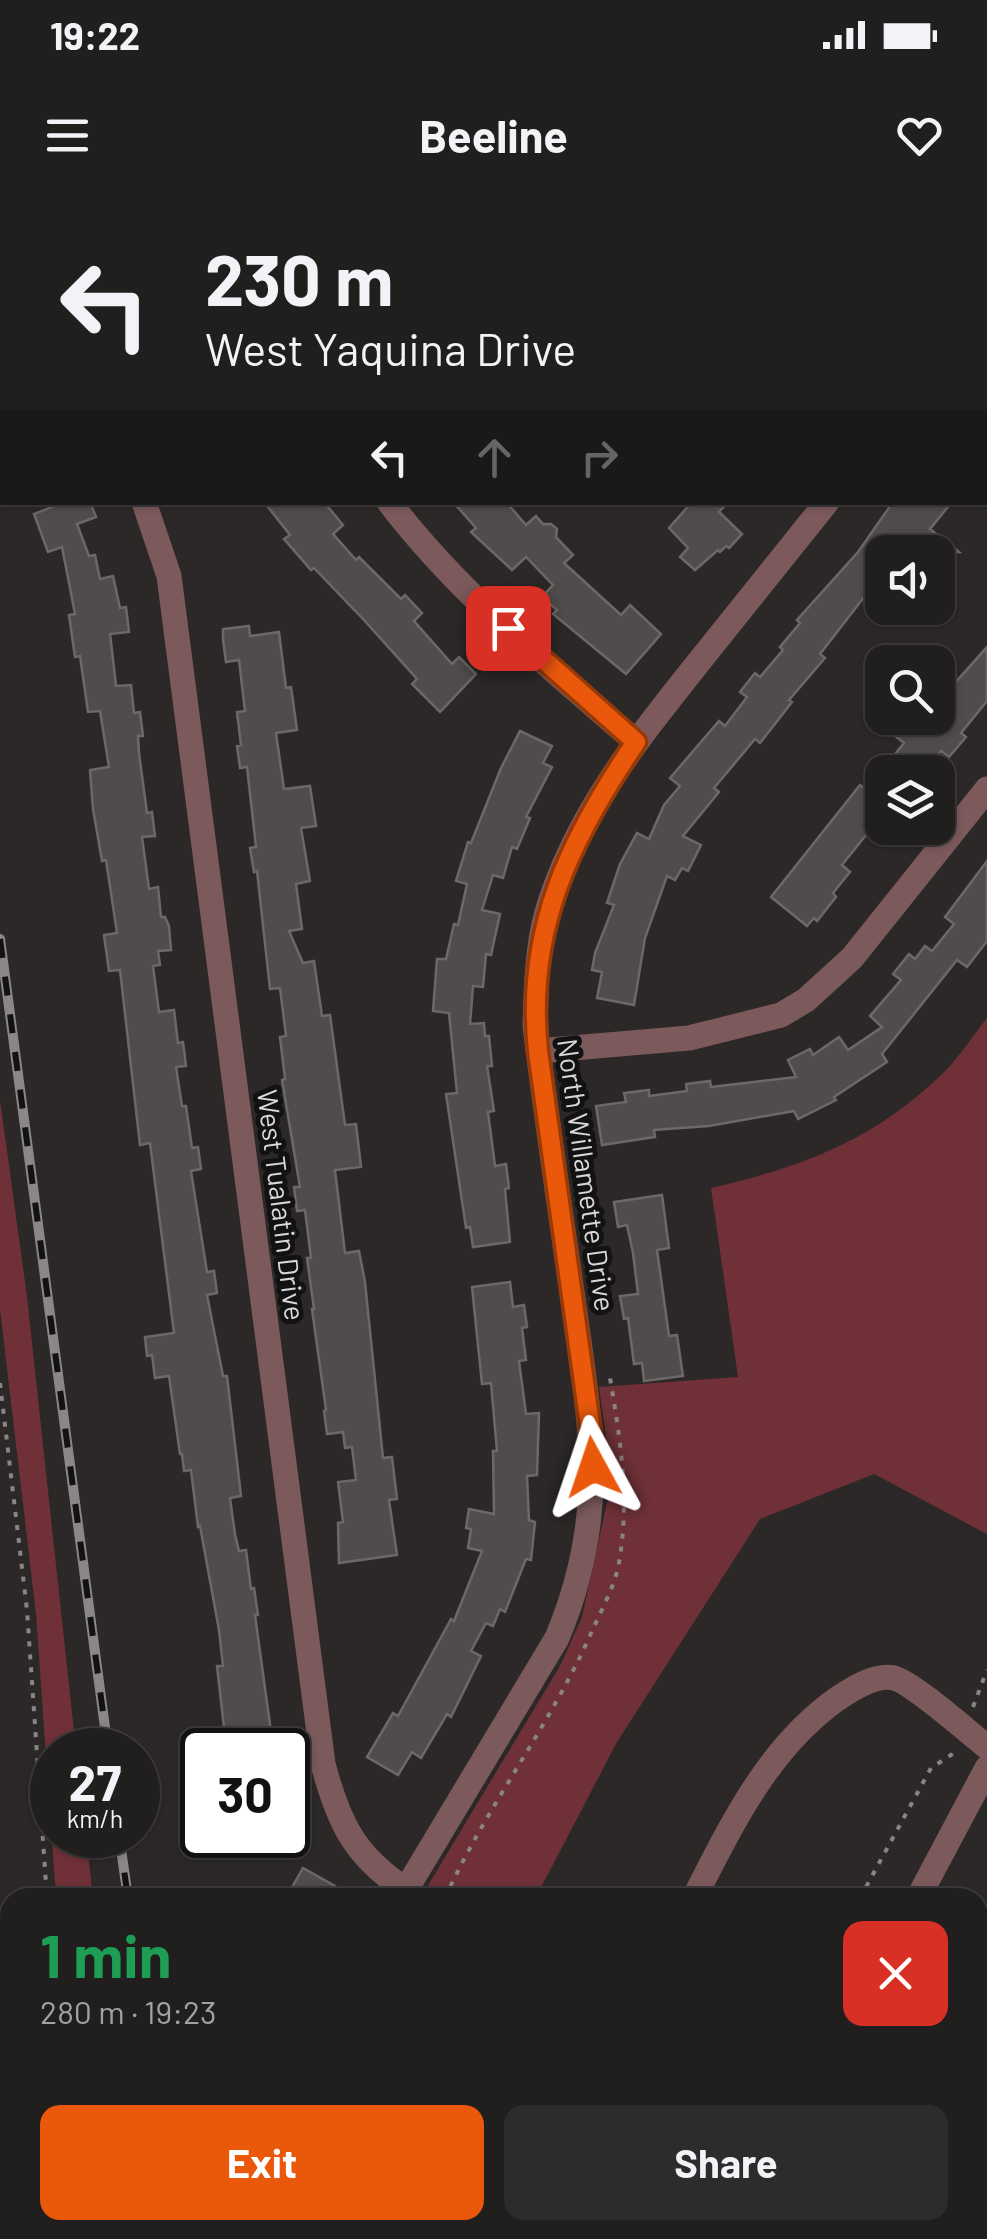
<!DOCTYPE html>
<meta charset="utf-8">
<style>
body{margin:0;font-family:Barlow,sans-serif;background:#2d2b2b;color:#f1f3f6;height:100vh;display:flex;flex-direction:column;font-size:38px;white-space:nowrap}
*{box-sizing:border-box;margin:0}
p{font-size:32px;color:#a2a2a4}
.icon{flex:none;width:55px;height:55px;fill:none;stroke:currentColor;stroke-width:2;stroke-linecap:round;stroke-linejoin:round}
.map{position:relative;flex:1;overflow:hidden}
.sheet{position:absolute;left:0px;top:1688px;width:988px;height:352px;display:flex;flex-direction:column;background:#211e1e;border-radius:30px 30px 0 0;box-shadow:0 2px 8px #0004,0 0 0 2px #3e3c3c}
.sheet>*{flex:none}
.banner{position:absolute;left:0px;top:0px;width:988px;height:305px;box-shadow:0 2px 8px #0004,0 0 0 2px #3e3c3c;background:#211e1e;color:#f1f3f6;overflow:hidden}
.controls{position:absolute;left:865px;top:335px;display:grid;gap:20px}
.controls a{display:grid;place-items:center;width:90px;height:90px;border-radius:20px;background:#211e1e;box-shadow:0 2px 8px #0004,0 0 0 2px #3e3c3c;font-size:50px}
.speed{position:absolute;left:30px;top:1528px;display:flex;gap:20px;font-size:50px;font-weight:700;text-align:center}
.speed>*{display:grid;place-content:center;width:130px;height:130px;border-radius:50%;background:#211e1e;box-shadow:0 2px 8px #0004,0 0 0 2px #3e3c3c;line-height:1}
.speed small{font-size:25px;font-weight:400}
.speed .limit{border:5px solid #111;border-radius:15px;background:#fff;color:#111}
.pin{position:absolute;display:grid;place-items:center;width:85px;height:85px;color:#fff;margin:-42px;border-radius:20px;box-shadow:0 5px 15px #0006}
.me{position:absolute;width:110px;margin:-55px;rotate:355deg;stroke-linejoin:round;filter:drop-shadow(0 0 8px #0008)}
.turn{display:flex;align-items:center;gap:35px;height:210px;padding:0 40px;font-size:45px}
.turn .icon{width:130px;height:130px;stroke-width:2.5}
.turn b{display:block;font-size:70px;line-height:85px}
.lanes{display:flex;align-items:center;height:95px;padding:0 40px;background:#0003;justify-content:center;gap:50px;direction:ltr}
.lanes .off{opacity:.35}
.round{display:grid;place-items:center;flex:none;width:105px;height:105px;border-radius:20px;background:#2d2b2b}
.overview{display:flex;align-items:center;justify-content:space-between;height:170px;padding:0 40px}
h1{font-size:60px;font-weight:700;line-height:75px;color:#1e9e55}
.action{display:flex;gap:20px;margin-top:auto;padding:20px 40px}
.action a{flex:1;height:115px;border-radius:20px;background:#ea580c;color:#fff;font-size:40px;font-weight:700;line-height:115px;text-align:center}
.action a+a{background:#2d2b2b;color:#f1f3f6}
.status{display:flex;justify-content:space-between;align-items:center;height:70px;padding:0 50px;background:#211e1e;direction:ltr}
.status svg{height:28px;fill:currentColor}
header{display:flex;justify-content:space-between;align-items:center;height:130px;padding:0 40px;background:#211e1e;font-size:45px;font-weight:700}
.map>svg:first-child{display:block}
</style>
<div class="status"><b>19:22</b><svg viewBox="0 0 49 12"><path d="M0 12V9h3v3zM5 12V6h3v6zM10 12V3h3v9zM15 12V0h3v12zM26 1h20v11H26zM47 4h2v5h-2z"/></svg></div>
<header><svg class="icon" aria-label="menu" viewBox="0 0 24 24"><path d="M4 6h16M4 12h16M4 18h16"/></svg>Beeline<svg class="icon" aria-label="heart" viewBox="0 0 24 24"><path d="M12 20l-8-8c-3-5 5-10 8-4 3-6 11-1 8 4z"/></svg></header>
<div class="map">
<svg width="987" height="2039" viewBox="0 0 987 2039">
<rect width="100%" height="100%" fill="#2c2828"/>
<g fill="#6f3137">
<path d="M 987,818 L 987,1334 L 874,1274 L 760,1319 L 617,1542 L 536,1697 L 421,1697 L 560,1466 L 582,1417 L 612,1280 L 599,1187 L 738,1177 L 711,988 C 801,967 870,942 938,878 C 957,861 971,838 987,818 Z"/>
<path d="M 0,900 L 27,1097 L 76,1550 L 52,1550 L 52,1635 L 86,1635 L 93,1697 L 56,1697 L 36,1414 L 0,1109 Z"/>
</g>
<g fill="#504c4c" stroke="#6d6868" stroke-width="2.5">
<path d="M 65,302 L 90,302 L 96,317 L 77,324 L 89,356 L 95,355 L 100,379 L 113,376 L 120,408 L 126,407 L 129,432 L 110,434 L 114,468 L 116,486 L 131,485 L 134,513 L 140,512 L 143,536 L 138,536 L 139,553 L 147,613 L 152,612 L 155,636 L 142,637 L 149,689 L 158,687 L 161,717 L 165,717 L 169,726 L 171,750 L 158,751 L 160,765 L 153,766 L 159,812 L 174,810 L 178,843 L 183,842 L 186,866 L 176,867 L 182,906 L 186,906 L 192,948 L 198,947 L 201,969 L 191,971 L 207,1072 L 214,1071 L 217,1093 L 207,1095 L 223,1176 L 227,1176 L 241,1296 L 230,1298 L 235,1334 L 239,1351 L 246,1350 L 251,1389 L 254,1388 L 258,1415 L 255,1415 L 272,1539 L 226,1545 L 217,1466 L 223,1466 L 219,1430 L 200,1326 L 198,1327 L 191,1270 L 184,1271 L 182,1254 L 180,1254 L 169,1176 L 155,1178 L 152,1155 L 147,1156 L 145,1137 L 174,1133 L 150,943 L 140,945 L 120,770 L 109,771 L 104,735 L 117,733 L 106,660 L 102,661 L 93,609 L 90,570 L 109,567 L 100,511 L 88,512 L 80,456 L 75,457 L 69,415 L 75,414 L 62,347 L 48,352 L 34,314 Z"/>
<path d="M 264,302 L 324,302 L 343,325 L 333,334 L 356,360 L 359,357 L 401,399 L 405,395 L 422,413 L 414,421 L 452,464 L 459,457 L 476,474 L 440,512 L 412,484 L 417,479 L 363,419 L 314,368 L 311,370 L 284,339 L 290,335 Z"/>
<path d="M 453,302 L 506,302 L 526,325 L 536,316 L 543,324 L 551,324 L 557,329 L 556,337 L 573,355 L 564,363 L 621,415 L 630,405 L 661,434 L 626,474 L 553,414 L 557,410 L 542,397 L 553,385 L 526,357 L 512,370 L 471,332 L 476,328 Z"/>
<path d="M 692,302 L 728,302 L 719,312 L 742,334 L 729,348 L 726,346 L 720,352 L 718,350 L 695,370 L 680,357 L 688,348 L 669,328 Z"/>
<path d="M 893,302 L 952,302 L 930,329 L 959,352 L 882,352 L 882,404 L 868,392 L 820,454 L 825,458 L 789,500 L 792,502 L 760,543 L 755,539 L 714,588 L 719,592 L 683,636 L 701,645 L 688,671 L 682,668 L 675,680 L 667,676 L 645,738 L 634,805 L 597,798 L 602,772 L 592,770 L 595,753 L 614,705 L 607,703 L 620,664 L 637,633 L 649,639 L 664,605 L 680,586 L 670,578 L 719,521 L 725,526 L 747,497 L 740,492 L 755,473 L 760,477 L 783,450 L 780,447 L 800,423 L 797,420 L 858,352 Z"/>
<path d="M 249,426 L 250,436 L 279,432 L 286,488 L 291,487 L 297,530 L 276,533 L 284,589 L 310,586 L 316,626 L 301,628 L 310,681 L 296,684 L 302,729 L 289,731 L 303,763 L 314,761 L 322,816 L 330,815 L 345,925 L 356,924 L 361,967 L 335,970 L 345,1053 L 359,1051 L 365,1082 L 383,1258 L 392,1257 L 397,1299 L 389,1300 L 397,1355 L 339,1363 L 338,1323 L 343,1322 L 338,1282 L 356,1280 L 352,1247 L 345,1248 L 343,1232 L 327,1234 L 324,1211 L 326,1210 L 312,1109 L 314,1109 L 307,1058 L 311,1058 L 305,1010 L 297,1011 L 294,987 L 300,987 L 282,880 L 285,879 L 280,837 L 286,836 L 280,788 L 270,789 L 257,671 L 254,672 L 250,648 L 256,647 L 247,567 L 240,568 L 237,546 L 241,545 L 237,512 L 245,511 L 239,460 L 226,462 L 223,440 L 223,429 Z"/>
<path d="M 987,447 L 987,501 L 961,533 L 966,537 L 949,557 L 941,551 L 924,572 L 882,572 L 882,632 L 874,625 L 842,665 L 850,672 L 833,693 L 836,697 L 817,721 L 814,718 L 807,726 L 771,697 L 860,585 L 866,590 L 904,543 L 889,531 L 900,518 L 938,518 L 938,502 Z"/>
<path d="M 520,531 L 552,546 L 543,563 L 552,567 L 526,617 L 530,618 L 517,649 L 512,647 L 503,678 L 493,675 L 482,710 L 500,714 L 491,755 L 486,754 L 483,787 L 473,786 L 470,824 L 484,823 L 485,836 L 489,836 L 492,866 L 487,866 L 494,911 L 488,912 L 495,966 L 506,964 L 509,988 L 505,989 L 510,1042 L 473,1047 L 470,1027 L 466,1028 L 446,894 L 457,893 L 449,813 L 433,811 L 437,759 L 446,759 L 454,724 L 458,725 L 467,684 L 456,681 L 468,642 L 471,643 L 501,568 Z"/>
<path d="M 987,661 L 987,741 L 967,767 L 957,760 L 882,854 L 887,862 L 834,897 L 836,900 L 798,919 L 794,911 L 709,926 L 654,930 L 655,937 L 602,945 L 596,906 L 626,902 L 624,893 L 649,890 L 649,896 L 687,891 L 686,884 L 710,881 L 711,887 L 796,877 L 788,860 L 810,849 L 813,855 L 839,837 L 848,850 L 882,827 L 870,816 L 901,780 L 893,774 L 909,754 L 915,759 L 925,746 L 932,751 L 954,724 L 945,717 Z"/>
<path d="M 662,995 L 669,1048 L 657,1050 L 669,1136 L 677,1135 L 683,1176 L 644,1181 L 642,1163 L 634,1164 L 628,1118 L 624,1119 L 620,1096 L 638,1094 L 633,1053 L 627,1025 L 618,1027 L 614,1002 Z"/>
<path d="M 510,1082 L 513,1107 L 524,1105 L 527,1127 L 522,1128 L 526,1160 L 519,1161 L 526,1214 L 539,1213 L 537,1275 L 527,1276 L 529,1320 L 535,1322 L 531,1360 L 526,1359 L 505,1412 L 500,1409 L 493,1426 L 486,1423 L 471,1451 L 481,1456 L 451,1517 L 447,1514 L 421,1558 L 412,1552 L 398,1575 L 367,1557 L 393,1513 L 398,1516 L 451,1419 L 454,1421 L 482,1351 L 468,1348 L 471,1329 L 466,1328 L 469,1309 L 494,1314 L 493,1251 L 497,1251 L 491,1183 L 482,1184 L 472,1087 Z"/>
<path d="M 303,1668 L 335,1686 L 329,1698 L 286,1698 Z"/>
</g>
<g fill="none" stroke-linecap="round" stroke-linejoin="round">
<g stroke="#888585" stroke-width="4" stroke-dasharray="5 8" stroke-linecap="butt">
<path d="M 0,1183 L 27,1410 L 47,1698"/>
<path d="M 973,1507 L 987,1470"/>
<path d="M 445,1698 C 487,1605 551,1525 592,1431 C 601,1411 613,1389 618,1368 C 631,1302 620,1237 609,1172"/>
<path d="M 860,1698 L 931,1568 L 951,1555 L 955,1548"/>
<path d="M 89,2030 L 93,2039"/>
<path d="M 317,2039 L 318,2030"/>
<path d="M 676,2039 L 685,2030"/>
</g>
<path stroke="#7c5a5b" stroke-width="12" d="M 978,1752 L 987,1758"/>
<g stroke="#7c5a5b" stroke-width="25">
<path d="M 165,0 L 167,2"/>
<path d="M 537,0 L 539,2"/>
<path d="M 920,0 L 922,2"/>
<path d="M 985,58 L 987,59"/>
<path d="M 985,106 L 987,103"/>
<path d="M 144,302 L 169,376 L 323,1564 C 338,1621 354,1656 405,1689"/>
<path d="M 389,302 C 458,393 550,467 636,542"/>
<path d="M 538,851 L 689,838 L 781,815 L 806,800 L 852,758 L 987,589"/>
<path d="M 401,1698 L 557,1438 C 610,1312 590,1222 572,1092 C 559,1004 546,915 535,826 C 536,789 537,748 547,712 C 576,614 640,536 702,458 C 744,406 785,354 827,302"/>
<path d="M 694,1698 C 732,1624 768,1548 837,1499 C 852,1489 875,1474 894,1478 C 913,1483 968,1532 987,1547"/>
<path d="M 978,1967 L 987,1972"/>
<path d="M 289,2030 L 289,2039"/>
<path d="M 514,2039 L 519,2030"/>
</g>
<g stroke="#7c5a5b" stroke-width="25">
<path d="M 918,1698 L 987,1568"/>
<path d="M 738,2039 L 743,2030"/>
</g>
<defs>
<g id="rail">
<path d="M 0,739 L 108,1550"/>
<path d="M 119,1635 L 128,1698"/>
<path d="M 173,2030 L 174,2039"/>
</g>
</defs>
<use href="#rail" stroke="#8a8787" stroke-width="10"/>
<use href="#rail" stroke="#131212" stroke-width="6" stroke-dasharray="19" stroke-linecap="butt"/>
</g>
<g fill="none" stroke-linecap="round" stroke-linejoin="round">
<defs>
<path id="route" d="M 508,428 L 636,542 C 570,639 525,730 538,851 L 593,1247 L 593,1267"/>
</defs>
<use href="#route" stroke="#983908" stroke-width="25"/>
<use href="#route" stroke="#ea580c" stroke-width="18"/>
</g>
<g text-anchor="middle" stroke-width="10" stroke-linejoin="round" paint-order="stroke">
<g font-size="28" fill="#d9d7d7" stroke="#131212">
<text transform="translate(586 975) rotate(82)" y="10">North Willamette Drive</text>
<text transform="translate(281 1005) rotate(83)" y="10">West Tualatin Drive</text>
</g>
</g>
</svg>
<div class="controls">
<a><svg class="icon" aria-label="sound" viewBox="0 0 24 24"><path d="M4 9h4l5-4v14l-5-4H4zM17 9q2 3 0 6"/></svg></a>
<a><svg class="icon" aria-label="search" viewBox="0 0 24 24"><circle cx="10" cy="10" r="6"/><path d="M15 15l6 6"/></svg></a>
<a><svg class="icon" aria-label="layers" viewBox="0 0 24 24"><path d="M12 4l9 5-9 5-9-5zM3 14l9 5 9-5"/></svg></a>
</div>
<div class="speed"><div>27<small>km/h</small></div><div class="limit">30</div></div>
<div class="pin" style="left:508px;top:428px;background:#d93025"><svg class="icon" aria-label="arrive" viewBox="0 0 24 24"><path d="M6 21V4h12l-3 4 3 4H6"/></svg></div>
<svg class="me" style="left:593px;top:1267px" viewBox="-20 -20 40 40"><path d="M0-17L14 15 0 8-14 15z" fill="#ea580c" stroke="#fff" stroke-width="4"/></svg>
<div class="banner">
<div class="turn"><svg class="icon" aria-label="left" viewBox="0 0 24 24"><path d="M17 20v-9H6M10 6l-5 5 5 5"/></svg><div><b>230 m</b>West Yaquina Drive</div></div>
<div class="lanes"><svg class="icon" aria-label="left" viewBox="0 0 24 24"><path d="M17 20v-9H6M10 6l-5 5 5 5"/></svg><svg class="icon off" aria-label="ahead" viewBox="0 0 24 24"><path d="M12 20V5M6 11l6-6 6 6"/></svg><svg class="icon off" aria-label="right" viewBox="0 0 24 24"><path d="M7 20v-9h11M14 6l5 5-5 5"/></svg></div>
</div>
<section class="sheet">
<div class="overview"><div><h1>1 min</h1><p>280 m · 19:23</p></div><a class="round" style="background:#d93025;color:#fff"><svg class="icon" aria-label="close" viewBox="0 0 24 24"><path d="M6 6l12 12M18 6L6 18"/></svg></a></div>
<div class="action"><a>Exit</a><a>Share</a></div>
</section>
</div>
